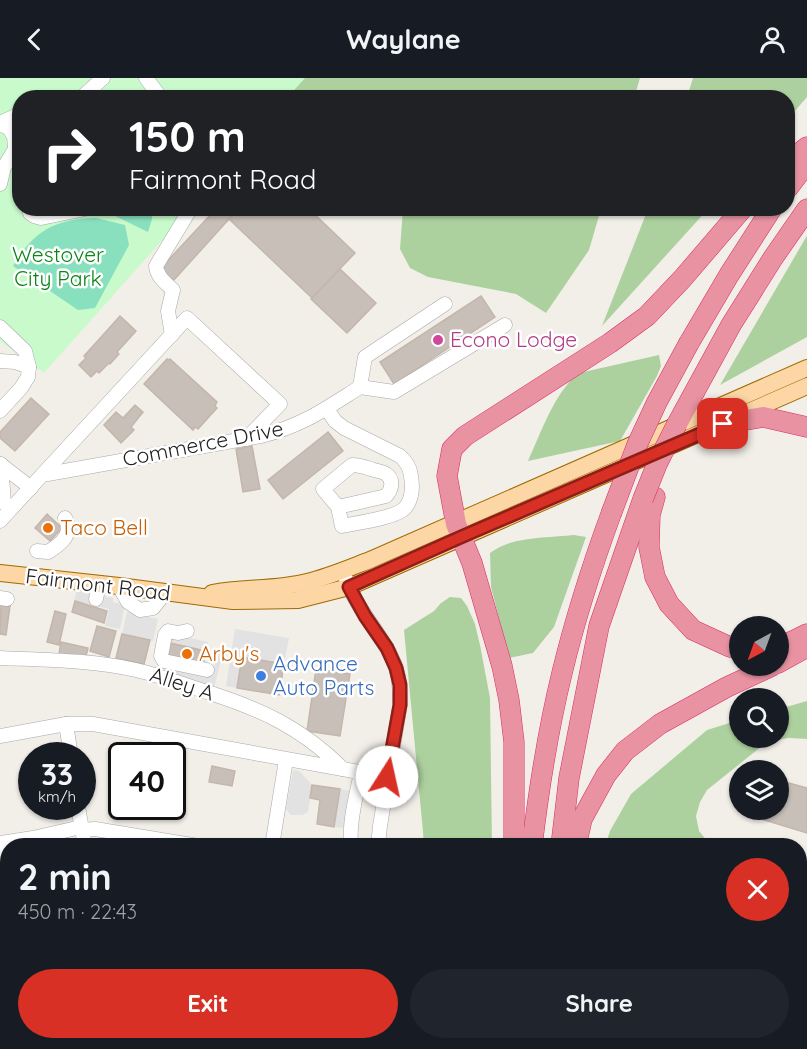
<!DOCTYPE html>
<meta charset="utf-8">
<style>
body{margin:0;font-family:Quicksand,sans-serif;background:#20242c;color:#f1f3f6;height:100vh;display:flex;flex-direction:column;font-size:22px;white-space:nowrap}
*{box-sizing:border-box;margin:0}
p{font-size:20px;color:#9ea1a6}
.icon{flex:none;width:33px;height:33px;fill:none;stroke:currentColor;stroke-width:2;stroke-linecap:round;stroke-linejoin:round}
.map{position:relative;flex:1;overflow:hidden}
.details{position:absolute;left:0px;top:760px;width:807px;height:212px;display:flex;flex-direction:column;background:#171b24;border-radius:24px 24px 0 0;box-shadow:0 2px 4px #0004}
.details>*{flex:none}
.top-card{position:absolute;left:12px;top:12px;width:783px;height:126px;border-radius:24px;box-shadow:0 2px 4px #0004;background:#202124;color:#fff;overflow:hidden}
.needle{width:39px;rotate:221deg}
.tools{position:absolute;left:729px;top:538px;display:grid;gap:12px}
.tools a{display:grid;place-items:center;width:60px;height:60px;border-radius:50%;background:#171b24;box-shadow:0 2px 4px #0004;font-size:30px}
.speed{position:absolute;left:18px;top:664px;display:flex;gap:12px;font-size:30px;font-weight:700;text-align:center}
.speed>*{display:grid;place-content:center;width:78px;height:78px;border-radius:50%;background:#171b24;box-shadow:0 2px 4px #0004;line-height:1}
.speed small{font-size:15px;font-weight:400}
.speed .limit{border:3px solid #111;border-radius:9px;background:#fff;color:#111}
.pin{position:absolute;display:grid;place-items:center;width:51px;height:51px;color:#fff;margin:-26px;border-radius:12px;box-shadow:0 3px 9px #0006}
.me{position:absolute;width:66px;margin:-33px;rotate:10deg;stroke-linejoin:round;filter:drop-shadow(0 0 4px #0008)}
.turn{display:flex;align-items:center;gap:21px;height:126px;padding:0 18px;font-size:27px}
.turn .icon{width:78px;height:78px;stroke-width:2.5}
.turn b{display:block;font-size:42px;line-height:51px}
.round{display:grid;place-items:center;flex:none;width:63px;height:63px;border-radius:32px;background:#20242c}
.headline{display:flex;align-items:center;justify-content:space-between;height:102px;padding:0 18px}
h1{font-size:36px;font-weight:700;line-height:45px}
.button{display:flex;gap:12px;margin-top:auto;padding:12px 18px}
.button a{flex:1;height:69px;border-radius:36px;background:#d93025;color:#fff;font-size:24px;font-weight:700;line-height:69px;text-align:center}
.button a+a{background:#20242c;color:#f1f3f6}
header{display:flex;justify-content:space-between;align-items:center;height:78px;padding:0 18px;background:#171b24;font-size:27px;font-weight:700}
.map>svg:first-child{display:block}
</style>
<header><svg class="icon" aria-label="back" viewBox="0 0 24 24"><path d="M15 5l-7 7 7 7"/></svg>Waylane<svg class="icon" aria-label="person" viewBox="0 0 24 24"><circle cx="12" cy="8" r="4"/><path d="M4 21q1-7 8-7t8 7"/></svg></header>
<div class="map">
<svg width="807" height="971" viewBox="0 0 807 971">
<rect width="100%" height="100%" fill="#f2efe9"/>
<g fill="#add19e">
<path d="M 264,0 L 640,0 L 634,20 L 265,19 Z"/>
<path d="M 693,0 L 807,0 L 807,19 L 788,41 L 788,20 L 687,19 Z"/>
<path d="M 403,131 L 601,131 L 589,172 L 546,235 L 516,216 L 428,199 L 410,190 L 400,171 Z"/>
<path d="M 648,131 L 708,131 L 602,248 Z"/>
<path d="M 807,158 L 807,259 L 720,307 L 805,161 Z"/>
<path d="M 659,277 L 661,288 L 657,298 L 620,363 L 528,383 C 541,355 555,313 579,295 Z"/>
<path d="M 574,457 L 586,459 L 554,549 L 533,575 L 509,580 L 491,509 L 490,475 C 511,458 548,460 574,457 Z"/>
<path d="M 450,519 L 461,520 L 467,528 L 475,546 L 480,567 L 490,620 L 492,768 L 424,768 L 423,754 L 404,552 L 434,533 L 441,525 Z"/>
<path d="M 807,623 L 807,661 L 789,660 L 775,662 L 762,668 L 707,712 L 700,724 L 696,738 L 699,753 L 708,764 L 721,768 L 605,768 L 610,753 L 631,716 L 707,652 L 739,642 L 740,660 L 778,660 L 779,631 Z"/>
<path d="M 304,964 L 320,965 L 325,971 L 297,971 Z"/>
<path d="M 581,964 L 729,964 L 729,965 L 725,971 L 580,971 Z"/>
<path d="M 211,965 L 248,965 L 253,971 L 213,971 Z"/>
<rect x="426" y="965" width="74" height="6"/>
</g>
<path fill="#c8facc" d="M 0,0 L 305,0 L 288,19 L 20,20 L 20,130 L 190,131 L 44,295 L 0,263 Z"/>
<g fill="#88e0be">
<path d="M 106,131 L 152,131 L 152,141 L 148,154 L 107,134 Z"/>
<path d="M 96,140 L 125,147 L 129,167 L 95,230 L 78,232 L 13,188 C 33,153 55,141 96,140 Z"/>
</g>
<g fill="#e2e2e2">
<path d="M 77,512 L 113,520 L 113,524 L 125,527 L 120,551 L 105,548 L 109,531 L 74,523 Z"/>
<path d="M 127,534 L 158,541 L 153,563 L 122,556 Z"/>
<path d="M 235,551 L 289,560 L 284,586 L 243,579 L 237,610 L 226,608 Z"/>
<path d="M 171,556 L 208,564 L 206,573 L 170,565 Z"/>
<path d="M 219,569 L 224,570 L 214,610 L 155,596 L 158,585 L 212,598 Z"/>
<path d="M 293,692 L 299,693 L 312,707 L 308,734 L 302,737 L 291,737 L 286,731 Z"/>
<path d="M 340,711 L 351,713 L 346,750 L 334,749 Z"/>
</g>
<g fill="#c7bfb8" stroke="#c4b6ab" stroke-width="1.5">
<path d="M 239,130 L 173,203 L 160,191 L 214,133 L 213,130 Z"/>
<path d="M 239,130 L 308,130 L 355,175 L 312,220 L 229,141 Z"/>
<path d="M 340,191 L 376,225 L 347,255 L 311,221 Z"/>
<path d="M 481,218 L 495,239 L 394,306 L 380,284 Z"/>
<path d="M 120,238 L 136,253 L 117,274 L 119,276 L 110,286 L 109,285 L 99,295 L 97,293 L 91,299 L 79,287 L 86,280 L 84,278 Z"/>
<path d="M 167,281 L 169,282 L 170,281 L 217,324 L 215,328 L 217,330 L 198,351 L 195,349 L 193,352 L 144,306 Z"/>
<path d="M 31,320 L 49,336 L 15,373 L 0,360 L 0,354 Z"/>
<path d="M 135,327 L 143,334 L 131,349 L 134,352 L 121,365 L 104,347 L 116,334 L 123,340 Z"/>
<path d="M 328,354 L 343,373 L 283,421 L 268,402 Z"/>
<path d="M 252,368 L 260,411 L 243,414 L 236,371 Z"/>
<path d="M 47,436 L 62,450 L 50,463 L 35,450 Z"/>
<path d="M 75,523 L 107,533 L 104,545 L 72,534 Z"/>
<path d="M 1,527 L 10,528 L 6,557 L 0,556 Z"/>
<path d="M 55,533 L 66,536 L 59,567 L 47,564 Z"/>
<path d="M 97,548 L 116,553 L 109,579 L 90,573 Z"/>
<path d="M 122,556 L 150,562 L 144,586 L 116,580 Z"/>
<path d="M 61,564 L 88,570 L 85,582 L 59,576 Z"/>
<path d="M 170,565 L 206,573 L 203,587 L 167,579 Z"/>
<path d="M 242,579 L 284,586 L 279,617 L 237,610 Z"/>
<path d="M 316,591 L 350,596 L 340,658 L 307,653 Z"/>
<path d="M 212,688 L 235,693 L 232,708 L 209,704 Z"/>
<path d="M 778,702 L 807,710 L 807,755 L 758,740 L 761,732 L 778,732 Z"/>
<path d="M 312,707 L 340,711 L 334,749 L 317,746 L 320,722 L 310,720 Z"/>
<path d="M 328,964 L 340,964 L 341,966 L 330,969 Z"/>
</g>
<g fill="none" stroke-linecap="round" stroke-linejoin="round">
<defs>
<g id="minor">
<path d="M 146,0 L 161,20"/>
<path d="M 81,20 L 103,0"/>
<path d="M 0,45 L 20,36"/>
<path d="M 0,47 L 8,49 L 14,58 L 15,70"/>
<path d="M 0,106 L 4,89 L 20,63"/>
<path d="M 29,130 L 30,135 L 34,138 L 41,140 L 90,130"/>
<path d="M 0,249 L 25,273 L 29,289 L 28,299 L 21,310 L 0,333"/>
<path d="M 172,257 L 168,233 L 173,212 C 166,205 157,199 156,188 L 191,130"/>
<path d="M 0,283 L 15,284 L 29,289"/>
<path d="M 360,309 L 365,279 L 445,226"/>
<path d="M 327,331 L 335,343 L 344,350 L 400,378 C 410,387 411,394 412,408 C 412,416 410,424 405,430 C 396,440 356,445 342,448 L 338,429 L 386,418 C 392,412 394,401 386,396 C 382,393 376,393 371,391 C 365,389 359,387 352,387 L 323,411 L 338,429"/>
<path d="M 0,386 L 31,410"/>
<path d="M 1,386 L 4,425"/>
<path d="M 42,397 L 187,240 L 280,326 L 246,361"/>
<path d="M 0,443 L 42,397 L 261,358 C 302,348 325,331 360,309 L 394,314 L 505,247"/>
<path d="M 37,473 L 48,474 C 61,466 74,456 65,440"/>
<path d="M 346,501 C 357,533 385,558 396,590 C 400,602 400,614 400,627 L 380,748 L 378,768"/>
<path d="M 119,508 L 128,524 L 140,532 L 153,530 L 165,515"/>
<path d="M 0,520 L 7,521"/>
<path d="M 96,521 L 99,506"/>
<path d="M 187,553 L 178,555 L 168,553 L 165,557 L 161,578 L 164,583 L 207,592"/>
<path d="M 0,580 C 46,582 91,582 136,592 C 162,598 185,607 210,615 C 263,632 303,651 343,691"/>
<path d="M 66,646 L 71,678"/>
<path d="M 0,658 L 66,646 L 93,646 L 387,699"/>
<path d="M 78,729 L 85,768"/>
<path d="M 82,752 L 95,751 L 198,768"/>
<path d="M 0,765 L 33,760 L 81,749"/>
<path d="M 272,768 L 286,682"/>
<path d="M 351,768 C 349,743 356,719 361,695"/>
<path d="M 0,777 L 8,825"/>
<path d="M 31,964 L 32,971"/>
<path d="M 406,964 L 407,971"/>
</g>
<g id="major">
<path d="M 0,495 L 119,508 L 233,523 L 298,522 L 349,509 L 807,308"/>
<path d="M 212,515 C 244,509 276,512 307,504 C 328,499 349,490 370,482 L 807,290"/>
</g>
<g id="highway">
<path d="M 788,84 L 807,69"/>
<path d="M 788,110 L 807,85"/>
<path d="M 689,265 L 729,197 L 772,130"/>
<path d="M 677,346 L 731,247 L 773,180 L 807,131"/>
<path d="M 723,346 L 763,339 L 807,349"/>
<path d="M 655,419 L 650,437 L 649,469 L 655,499 L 669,526 L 693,552 L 730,569 L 740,570"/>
<path d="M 778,568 L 793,563 L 807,556"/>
<path d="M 778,585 L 807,569"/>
<path d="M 514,768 L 514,664 L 509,622 L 502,588 L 472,485 L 456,446 L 447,398 L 452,371 L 465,358 L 610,265 L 647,238 L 683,200 L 743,130"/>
<path d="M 532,768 C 539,710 548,652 562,595 C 575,541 592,488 611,436"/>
<path d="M 561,768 L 569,700 L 599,548 L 643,421"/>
<path d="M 576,768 L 582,741 L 606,697 L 625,673 L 660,646 L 727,609 L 772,588"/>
<path d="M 526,964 L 526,971"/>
<path d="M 555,964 L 555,971"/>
</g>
</defs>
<use href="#minor" stroke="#a9a9a9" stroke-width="15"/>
<use href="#major" stroke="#a06b00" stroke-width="18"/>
<use href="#highway" stroke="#dc2a67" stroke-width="21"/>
<use href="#minor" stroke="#fff" stroke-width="14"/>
<use href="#major" stroke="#fcd6a4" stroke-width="16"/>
<use href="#highway" stroke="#e892a2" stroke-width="20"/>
<defs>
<g id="highway-bridge">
<path d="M 643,421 L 657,386 L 677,346"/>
<path d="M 611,436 L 637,367 L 657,324 L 689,265"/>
</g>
</defs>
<use href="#highway-bridge" stroke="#dc2a67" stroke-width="21" stroke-linecap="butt"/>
<use href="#highway-bridge" stroke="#e892a2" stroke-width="20"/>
</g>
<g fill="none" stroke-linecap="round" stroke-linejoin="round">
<defs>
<path id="route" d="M 387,699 L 400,627 L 400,607 L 396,590 L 387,570 L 365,538 L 349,509 L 461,459 L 723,346"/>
</defs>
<use href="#route" stroke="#8d1f18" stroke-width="15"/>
<use href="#route" stroke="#d93025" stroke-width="10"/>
</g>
<circle fill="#d1479c" stroke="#fff" stroke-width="2" cx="438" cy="262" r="6"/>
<g fill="#e8710a" stroke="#fff" stroke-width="2">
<circle cx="48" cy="450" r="6"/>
<circle cx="187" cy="576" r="6"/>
</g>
<circle fill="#3f7fe0" stroke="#fff" stroke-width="2" cx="261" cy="598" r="6"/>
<g text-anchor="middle" stroke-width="5" stroke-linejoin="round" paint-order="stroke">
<g font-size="21" fill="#0c8416" stroke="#fff">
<text x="58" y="184">Westover<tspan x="58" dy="24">City Park</tspan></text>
</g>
<g font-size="21" fill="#b23c85" stroke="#fff" text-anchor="start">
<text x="450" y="269">Econo Lodge</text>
</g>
<g font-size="21" fill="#222" stroke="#fff">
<text transform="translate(203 366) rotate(-11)" y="7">Commerce Drive</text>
<text transform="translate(98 507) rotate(7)" y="7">Fairmont Road</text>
<text transform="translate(182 606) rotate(18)" y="7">Alley A</text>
</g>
<g font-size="21" fill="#c56008" stroke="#fff" text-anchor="start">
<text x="60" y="457">Taco Bell</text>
<text x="199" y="583">Arby's</text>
</g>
<g font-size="21" fill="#366cbe" stroke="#fff" text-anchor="start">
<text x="273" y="593">Advance<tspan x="273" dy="24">Auto Parts</tspan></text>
</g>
</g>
</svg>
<div class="tools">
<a><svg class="needle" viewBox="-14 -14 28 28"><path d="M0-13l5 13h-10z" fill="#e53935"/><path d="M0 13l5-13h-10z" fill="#9ea1a6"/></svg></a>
<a><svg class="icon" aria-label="search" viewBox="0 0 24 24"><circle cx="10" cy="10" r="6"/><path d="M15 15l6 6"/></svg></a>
<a><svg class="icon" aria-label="layers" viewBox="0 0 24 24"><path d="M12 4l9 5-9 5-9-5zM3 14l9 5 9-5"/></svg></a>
</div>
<div class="speed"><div>33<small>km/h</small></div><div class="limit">40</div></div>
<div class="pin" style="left:723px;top:346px;background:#d93025"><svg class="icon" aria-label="arrive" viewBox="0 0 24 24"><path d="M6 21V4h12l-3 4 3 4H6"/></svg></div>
<svg class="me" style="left:387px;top:699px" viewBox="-20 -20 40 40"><circle r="19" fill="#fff"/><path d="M0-13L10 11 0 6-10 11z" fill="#d93025"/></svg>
<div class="top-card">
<div class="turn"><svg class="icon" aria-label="right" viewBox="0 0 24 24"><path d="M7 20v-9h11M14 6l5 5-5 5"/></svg><div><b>150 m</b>Fairmont Road</div></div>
</div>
<section class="details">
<div class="headline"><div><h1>2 min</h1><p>450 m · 22:43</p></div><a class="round" style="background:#d93025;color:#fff"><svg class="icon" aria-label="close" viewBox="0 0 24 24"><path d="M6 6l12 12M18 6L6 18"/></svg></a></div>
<div class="button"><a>Exit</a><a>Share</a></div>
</section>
</div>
